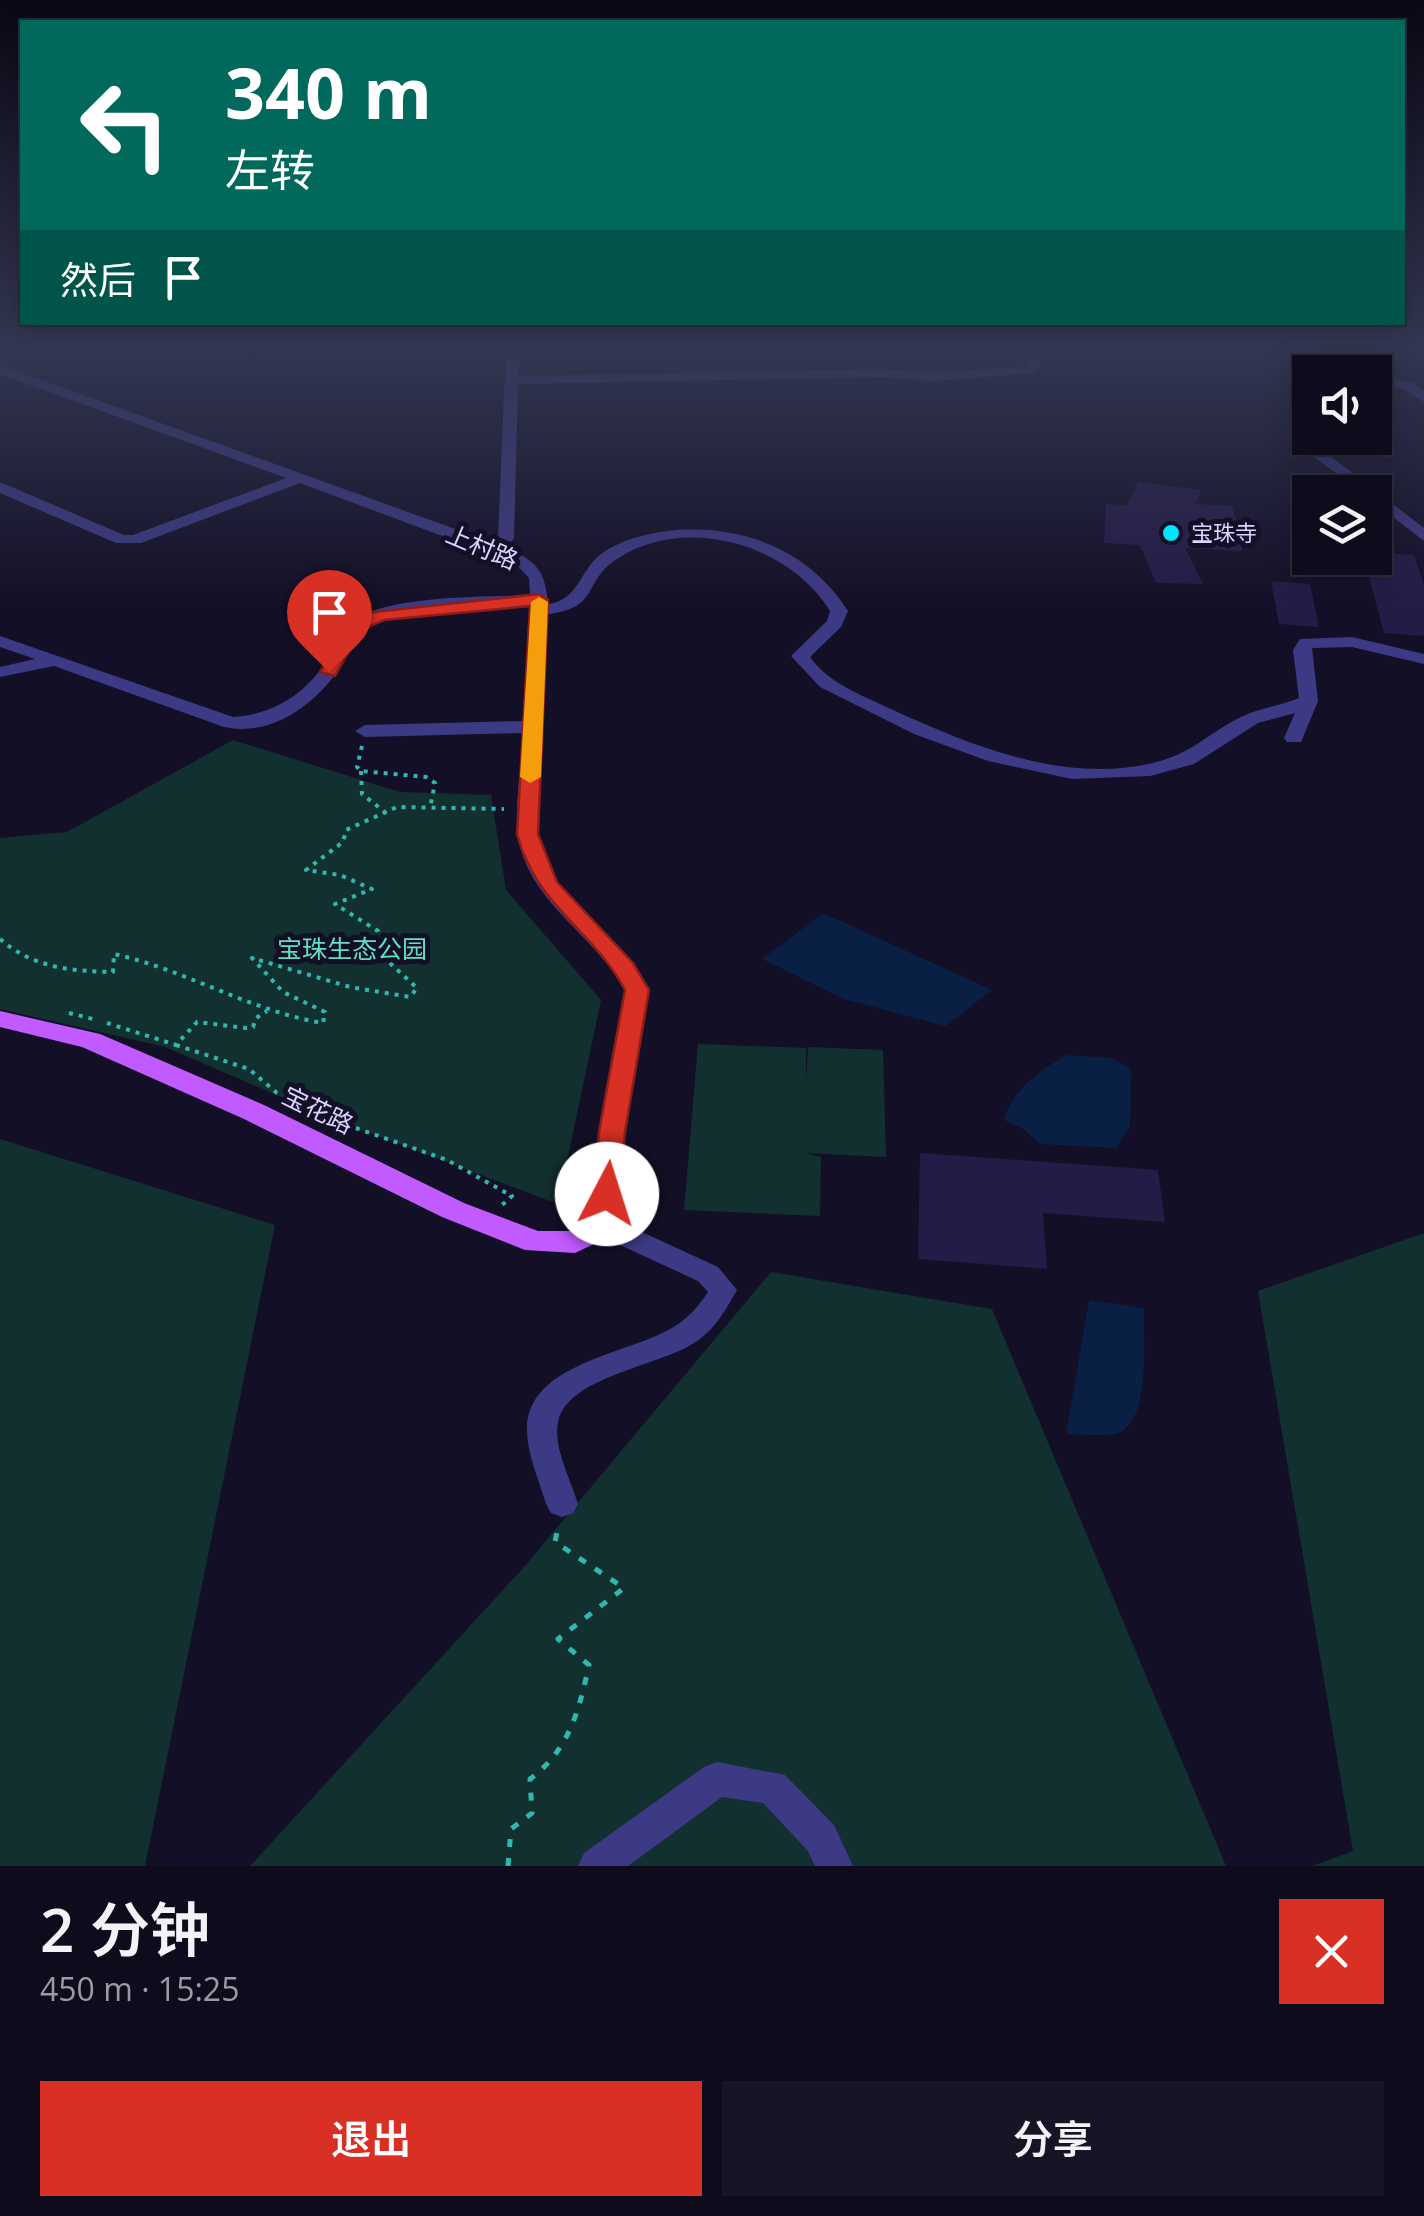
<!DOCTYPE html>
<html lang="zh">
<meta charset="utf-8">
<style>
body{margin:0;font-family:"Open Sans","Noto Sans SC",sans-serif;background:#171425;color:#f1f3f6;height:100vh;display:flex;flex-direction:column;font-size:38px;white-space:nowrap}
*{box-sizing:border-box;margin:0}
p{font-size:32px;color:#9b9ba3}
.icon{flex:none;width:55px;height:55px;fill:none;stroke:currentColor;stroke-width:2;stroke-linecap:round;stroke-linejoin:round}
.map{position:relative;height:1866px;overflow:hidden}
.panel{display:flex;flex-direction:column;background:#0e0b1c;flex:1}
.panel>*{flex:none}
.banner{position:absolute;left:20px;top:20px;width:1385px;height:305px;border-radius:0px;box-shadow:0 5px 25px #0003,0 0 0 2px #2e2b3b;background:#00695c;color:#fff;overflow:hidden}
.buttons{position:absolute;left:1292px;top:355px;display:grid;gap:20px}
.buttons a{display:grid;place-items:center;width:100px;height:100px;border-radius:0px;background:#0e0b1c;box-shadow:0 5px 25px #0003,0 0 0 2px #2e2b3b;font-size:50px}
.pin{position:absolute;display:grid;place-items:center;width:85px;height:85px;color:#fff;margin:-102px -42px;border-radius:50% 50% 50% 0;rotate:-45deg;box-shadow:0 0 10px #0007}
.pin .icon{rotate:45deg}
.me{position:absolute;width:110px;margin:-55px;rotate:5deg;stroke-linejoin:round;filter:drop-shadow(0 0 8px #0008)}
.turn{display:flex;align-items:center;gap:35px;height:210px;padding:0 40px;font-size:45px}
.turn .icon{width:130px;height:130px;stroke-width:2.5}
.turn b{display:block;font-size:70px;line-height:85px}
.then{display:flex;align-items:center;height:95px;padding:0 40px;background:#0003;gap:20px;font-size:38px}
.round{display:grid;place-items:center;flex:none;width:105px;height:105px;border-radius:0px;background:#171425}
.headline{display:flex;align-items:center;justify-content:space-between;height:170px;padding:0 40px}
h1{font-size:60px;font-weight:600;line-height:75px}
.button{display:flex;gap:20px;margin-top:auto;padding:20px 40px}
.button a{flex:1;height:115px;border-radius:0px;background:#d93025;color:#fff;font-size:40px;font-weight:600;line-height:115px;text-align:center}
.button a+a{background:#171425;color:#f1f3f6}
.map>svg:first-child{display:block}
</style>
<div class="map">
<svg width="1424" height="1866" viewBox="0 0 1424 1866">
<rect width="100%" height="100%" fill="#130f26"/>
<g fill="#12302f">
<path d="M 233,740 L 400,792 L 491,795 L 506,890 L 601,1000 L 558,1204 L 330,1118 L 165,1047 L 0,1009 L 0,838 L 67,832 Z"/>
<path d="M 698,1044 L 806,1048 L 806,1081 L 808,1047 L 883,1050 L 886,1157 L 804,1153 L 821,1157 L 820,1216 L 684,1210 Z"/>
<path d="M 0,1139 L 275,1225 L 145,1866 L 0,1866 Z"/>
<path d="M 1424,1233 L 1424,1866 L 1312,1866 L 1353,1851 L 1258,1291 Z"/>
<path d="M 771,1272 L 992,1309 L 1226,1866 L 250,1866 L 525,1566 Z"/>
</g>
<g fill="#0a1f44">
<path d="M 823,913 L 992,990 L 945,1026 L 844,999 L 762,959 Z"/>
<path d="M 1067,1055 L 1111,1058 L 1131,1069 L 1130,1127 L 1116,1148 L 1040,1144 L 1022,1128 L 1004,1120 C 1011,1091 1041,1069 1067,1055 Z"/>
<path d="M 1089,1300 L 1144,1308 C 1143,1339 1152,1426 1115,1434 C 1100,1437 1082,1434 1066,1434 Z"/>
</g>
<g fill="#241b47">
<path d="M 1138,482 L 1202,490 L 1195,504 L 1233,506 L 1242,551 L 1185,548 L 1203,584 L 1156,583 L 1140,545 L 1104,543 L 1106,504 L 1127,505 Z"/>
<path d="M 1375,552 L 1414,555 L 1424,585 L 1424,636 L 1384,633 L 1364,558 L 1375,558 Z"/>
<path d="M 1271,581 L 1310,584 L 1319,627 L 1279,624 Z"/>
<path d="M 920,1153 L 1158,1170 L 1165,1222 L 1043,1213 L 1047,1269 L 918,1259 Z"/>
</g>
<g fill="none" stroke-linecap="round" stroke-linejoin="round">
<g stroke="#2fb8b0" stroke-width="4" stroke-dasharray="4 6" stroke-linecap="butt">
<path d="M 362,746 L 357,767 L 361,771 L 426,777 L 435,783 L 430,808"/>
<path d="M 361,771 L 362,794 L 386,813"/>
<path d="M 0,939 C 34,968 70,971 113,972 L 114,954 C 186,970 250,1011 323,1023 L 325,1012 L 283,992 L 252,958 L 350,987 L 410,997 L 417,988 L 379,953 L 378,931 L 335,904 L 372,889 L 340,875 L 306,870 L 343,842 L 346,830 L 397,807 L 504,809"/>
<path d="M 69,1013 L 93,1019"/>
<path d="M 107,1023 L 176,1045 L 197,1022 L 246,1028 L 253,1027 L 256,1018 L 267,1011"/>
<path d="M 176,1045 L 249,1069 L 277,1093 L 353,1127 L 447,1160 L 512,1196 L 501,1206"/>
</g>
<path stroke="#2fb8b0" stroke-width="5" stroke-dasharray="8 11" stroke-linecap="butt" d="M 508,1866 L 511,1829 L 532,1813 L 530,1779 C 569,1750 579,1711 589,1665 L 558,1639 L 624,1588 L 555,1542 L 558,1526"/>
<g fill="#3d3a85" fill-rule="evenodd">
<path d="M 506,347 L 520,347 L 519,376 L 882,369 L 935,373 L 1026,366 L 1036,347 L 1049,347 L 1036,373 L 935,381 L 882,377 L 518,384 L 514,538 L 507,548 C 538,562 545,571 548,604 C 579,600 579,571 601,554 C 620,540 645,534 667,531 C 739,523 808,548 848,611 L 841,627 L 810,657 C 829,684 864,696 893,710 C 972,746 1064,784 1153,763 C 1194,753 1206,734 1241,717 C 1259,708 1280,706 1299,698 L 1293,650 L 1300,639 L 1352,637 L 1424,654 L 1424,664 L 1352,647 L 1312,648 L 1318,701 L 1301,742 L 1287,742 L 1284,738 L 1295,713 L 1258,723 L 1194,764 L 1150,776 L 1072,779 L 988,761 L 914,734 L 820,687 L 791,656 L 827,621 L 830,611 C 789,544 685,514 617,559 C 582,581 601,608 548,614 L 538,833 L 548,866 L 557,883 L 633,963 L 649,990 L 625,1131 L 618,1221 L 718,1267 L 737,1290 C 725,1311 715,1330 694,1343 C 659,1366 567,1377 558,1422 C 553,1448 571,1480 578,1504 L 573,1513 L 562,1517 L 551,1513 L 546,1504 C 539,1480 527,1455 527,1429 C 527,1364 627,1354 670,1329 C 687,1320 698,1307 708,1292 L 698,1281 L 594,1233 L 590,1226 L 599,1131 L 625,990 C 595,934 525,901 518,833 C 514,802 522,765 524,733 L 365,737 L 355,731 L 365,725 L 524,721 L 531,606 C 484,608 414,605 371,625 C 356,632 354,647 345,661 C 320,700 275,738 224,727 L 54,666 L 0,677 L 0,667 L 35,659 L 0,647 L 0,636 L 233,717 C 277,714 310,691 332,652 C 339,641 341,628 353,620 C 397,594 480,598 530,595 L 529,578 L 515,563 L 300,483 L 141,543 L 116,543 L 0,493 L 0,482 L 124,535 L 133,535 L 286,478 L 0,374 L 0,365 L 494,543 L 498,538 Z"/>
<path d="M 1302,347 L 1315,347 L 1316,352 L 1334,362 L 1337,372 L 1325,372 L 1323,367 L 1305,357 Z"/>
<path d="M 1375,374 L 1413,383 L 1424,391 L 1424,402 L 1403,389 L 1375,382 Z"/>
<path d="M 1310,402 C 1310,423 1310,427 1316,445 L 1424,528 L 1424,541 L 1375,503 L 1375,492 L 1362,492 L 1304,450 L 1293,420 Z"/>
<path d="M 717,1762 L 785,1775 L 834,1825 L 853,1866 L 815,1866 L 808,1851 L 763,1803 L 722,1797 L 628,1866 L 578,1866 L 584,1853 L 704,1767 Z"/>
</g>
<path fill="#c25bff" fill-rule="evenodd" d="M 0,1011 L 100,1034 L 264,1105 L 464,1203 L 538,1231 L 570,1231 L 604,1215 L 615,1218 L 619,1226 L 615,1234 L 575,1253 L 525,1250 L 442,1217 L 244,1119 L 82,1047 L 0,1027 Z"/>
</g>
<linearGradient id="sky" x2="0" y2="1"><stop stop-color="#0a0815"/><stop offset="0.57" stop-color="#333752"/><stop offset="1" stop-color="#333752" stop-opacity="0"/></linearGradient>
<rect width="1424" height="608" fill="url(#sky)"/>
<path fill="#d93025" stroke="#8d1f18" stroke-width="2.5" d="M 539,594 L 548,600 L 538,834 L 557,882 L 633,963 L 649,990 L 625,1132 L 620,1194 L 607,1204 L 593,1194 L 599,1132 L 625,990 C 592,928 537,908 517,834 L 530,606 L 384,620 L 361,630 L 335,676 L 320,672 L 347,623 L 374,612 Z"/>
<path fill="#f59e0b" d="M 539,597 L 548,602 L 541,777 L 530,783 L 520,777 L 531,602 Z"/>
<circle fill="#00e5ff" stroke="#130f26" stroke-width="4" cx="1171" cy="533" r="10"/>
<g text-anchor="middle" stroke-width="10" stroke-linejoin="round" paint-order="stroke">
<g font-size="22" fill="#d9d4ff" stroke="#130f26" text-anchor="start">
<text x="1191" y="541">宝珠寺</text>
</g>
<g font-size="25" fill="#d9d4ff" stroke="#130f26">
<text transform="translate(482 547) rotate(23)" y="9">上村路</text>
<text transform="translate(318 1110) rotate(26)" y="9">宝花路</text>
</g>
<g font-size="25" fill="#5fe0c0" stroke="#130f26">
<text x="352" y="958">宝珠生态公园</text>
</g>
</g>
</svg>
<div class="buttons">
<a><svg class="icon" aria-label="sound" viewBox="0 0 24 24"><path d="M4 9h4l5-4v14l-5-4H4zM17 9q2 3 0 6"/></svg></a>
<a><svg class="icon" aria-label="layers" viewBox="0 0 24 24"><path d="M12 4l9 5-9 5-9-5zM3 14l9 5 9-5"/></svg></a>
</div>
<div class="pin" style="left:329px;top:672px;background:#d93025"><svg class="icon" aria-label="arrive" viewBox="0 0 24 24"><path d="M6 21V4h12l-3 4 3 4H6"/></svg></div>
<svg class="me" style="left:607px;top:1194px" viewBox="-20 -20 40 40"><circle r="19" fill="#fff"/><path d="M0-13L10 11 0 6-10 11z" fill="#d93025"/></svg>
<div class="banner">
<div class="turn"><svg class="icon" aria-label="left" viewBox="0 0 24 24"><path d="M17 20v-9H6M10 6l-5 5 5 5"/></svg><div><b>340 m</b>左转</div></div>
<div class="then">然后<svg class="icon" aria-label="arrive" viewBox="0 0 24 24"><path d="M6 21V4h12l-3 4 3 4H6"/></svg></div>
</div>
</div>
<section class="panel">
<div class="headline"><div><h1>2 分钟</h1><p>450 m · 15:25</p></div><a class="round" style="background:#d93025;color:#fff"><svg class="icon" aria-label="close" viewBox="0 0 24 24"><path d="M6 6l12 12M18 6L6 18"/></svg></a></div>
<div class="button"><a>退出</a><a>分享</a></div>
</section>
